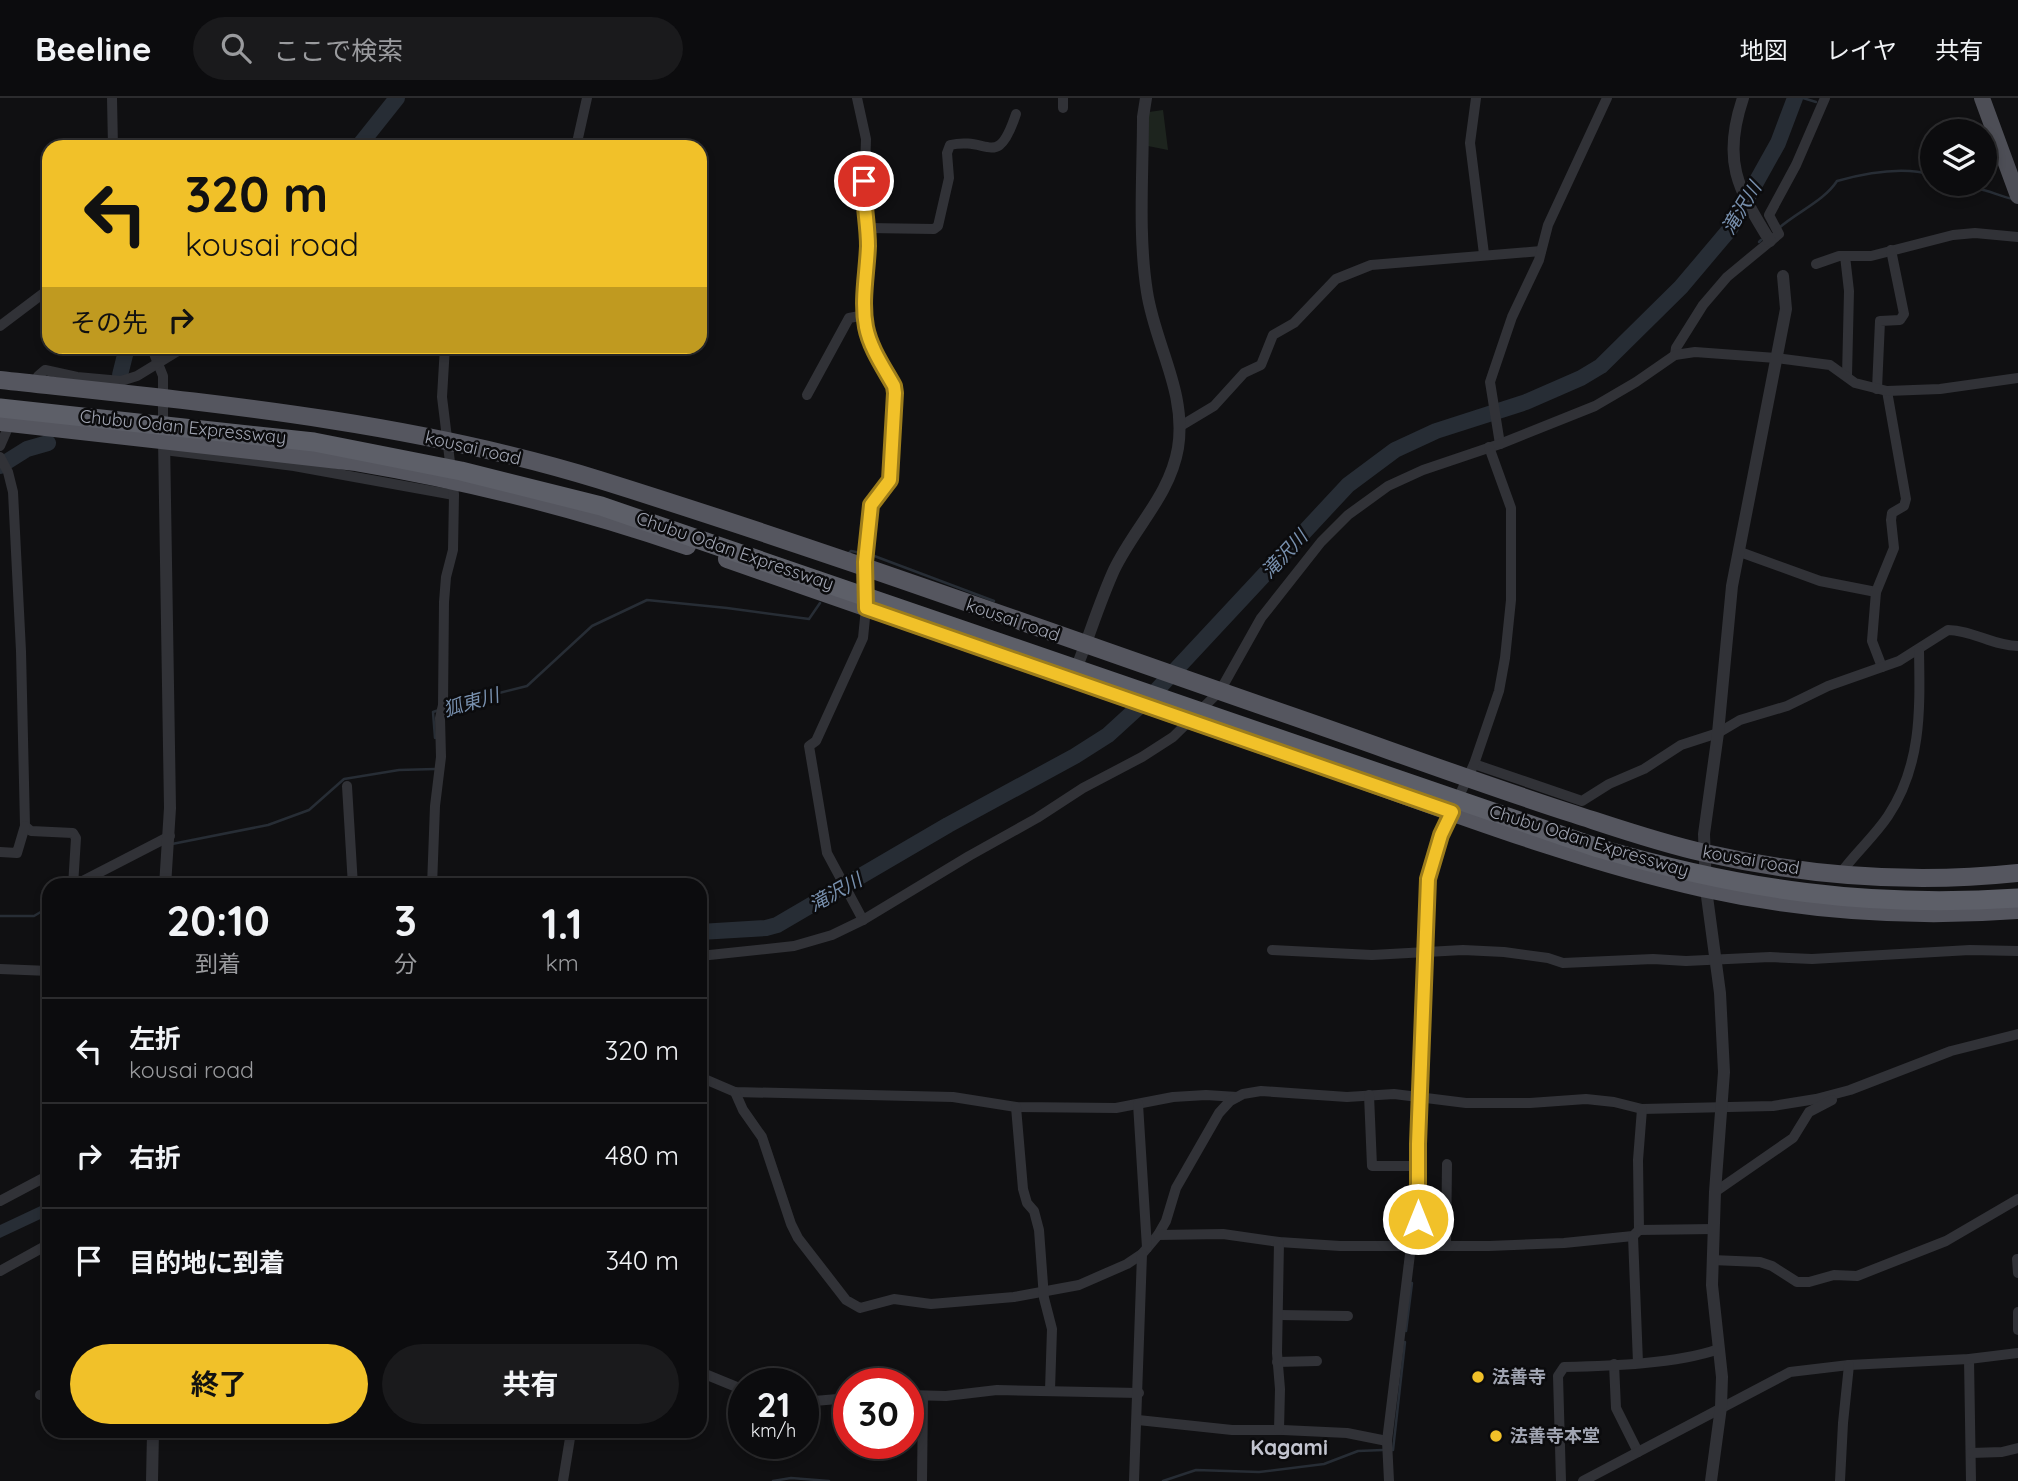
<!DOCTYPE html>
<html lang="ja">
<meta charset="utf-8">
<style>
body{margin:0;font-family:Quicksand,"Noto Sans JP",sans-serif;background:#1a1a1c;color:#f1f3f6;height:100vh;display:flex;flex-direction:column;font-size:26px;white-space:nowrap}
*{box-sizing:border-box;margin:0}
p{font-size:23px;color:#9a9b9e}
.icon{flex:none;width:38px;height:38px;fill:none;stroke:currentColor;stroke-width:2;stroke-linecap:round;stroke-linejoin:round}
.map{position:relative;flex:1;overflow:hidden}
.sheet{position:absolute;left:42px;top:780px;width:665px;height:560px;display:flex;flex-direction:column;background:#0c0c0e;border-radius:21px;box-shadow:0 4px 10px #0003,0 0 0 2px #2c2c2e}
.sheet>*{flex:none}
.banner{position:absolute;left:42px;top:42px;width:665px;height:214px;border-radius:21px;box-shadow:0 4px 10px #0003,0 0 0 2px #2c2c2e;background:#f1c129;color:#111;overflow:hidden}
.tools{position:absolute;left:1920px;top:21px;display:grid;gap:14px}
.tools a{display:grid;place-items:center;width:77px;height:77px;border-radius:50%;background:#0c0c0e;box-shadow:0 4px 10px #0003,0 0 0 2px #2c2c2e;font-size:35px}
.speed{position:absolute;left:728px;top:1270px;display:flex;gap:14px;font-size:35px;font-weight:700;text-align:center}
.speed>*{display:grid;place-content:center;width:91px;height:91px;border-radius:50%;background:#0c0c0e;box-shadow:0 4px 10px #0003,0 0 0 2px #2c2c2e;line-height:1}
.speed small{font-size:18px;font-weight:400}
.speed .limit{border:10px solid #d22;background:#fff;color:#111}
.pin{position:absolute;display:grid;place-items:center;width:60px;height:60px;color:#fff;margin:-30px;border:4px solid #fff;border-radius:50%;box-shadow:0 2px 7px #0007}
.me{position:absolute;width:77px;margin:-38px;rotate:0deg;stroke-linejoin:round;filter:drop-shadow(0 0 5px #0008)}
.turn{display:flex;align-items:center;gap:24px;height:147px;padding:0 28px;font-size:32px}
.turn .icon{width:91px;height:91px;stroke-width:2.5}
.turn b{display:block;font-size:49px;line-height:60px}
.then{display:flex;align-items:center;height:66px;padding:0 28px;background:#0003;gap:14px;font-size:26px}
.eta{display:flex;justify-content:space-evenly;align-items:center;height:119px;text-align:center}
.eta b{font-size:42px;font-weight:700;line-height:49px}
.primary-button{display:flex;gap:14px;margin-top:auto;padding:14px 28px}
.primary-button a{flex:1;height:80px;border-radius:42px;background:#f1c129;color:#111;font-size:28px;font-weight:700;line-height:80px;text-align:center}
.primary-button a+a{background:#1a1a1c;color:#f1f3f6}
ul{padding:0;list-style:none}
li{display:flex;align-items:center;gap:21px;height:105px;padding:0 28px;border-top:2px solid #2c2c2e}
li div{flex:1}
li b{display:block;font-size:26px}
li em{font-style:normal}
header{display:flex;align-items:center;gap:42px;box-sizing:border-box;height:98px;padding:0 35px;background:#0c0c0e;border-bottom:2px solid #2c2c2e}
header strong{font-size:33px}
nav{display:flex;gap:38px;margin-inline-start:auto;font-size:24px}
.search{width:490px;height:63px;background:#1a1a1c;display:flex;align-items:center;gap:18px;box-sizing:border-box;padding:0 24px;border-radius:38px;color:#9a9b9e;font-size:26px}
.map>svg:first-child{display:block}
</style>
<header>
<strong>Beeline</strong>
<div class="search"><svg class="icon" aria-label="search" viewBox="0 0 24 24"><circle cx="10" cy="10" r="6"/><path d="M15 15l6 6"/></svg>ここで検索</div>
<nav><a>地図</a><a>レイヤ</a><a>共有</a></nav>
</header>
<div class="map">
<svg width="2018" height="1383" viewBox="0 0 2018 1383">
<rect width="100%" height="100%" fill="#101012"/>
<path fill="#1d241e" d="M 1163,12 L 1168,52 L 1148,48 L 1149,14 Z"/>
<path fill="#272d35" d="M 49,1104 L 49,1117 L 0,1140 L 0,1127 Z"/>
<g fill="none" stroke-linecap="round" stroke-linejoin="round">
<g stroke="#272d35" stroke-width="2.5">
<path d="M 1803,0 L 1816,4"/>
<path d="M 1946,86 C 1955,98 1966,90 1978,91 C 1988,92 2002,99 2013,101"/>
<path d="M 1779,130 C 1797,114 1824,103 1837,83 C 1866,75 1903,68 1932,77"/>
<path d="M 1759,144 L 1761,142"/>
<path d="M 849,455 L 851,453 L 862,455"/>
<path d="M 869,456 L 994,503"/>
<path d="M 448,608 L 527,588 L 592,528 L 647,502 L 727,510 L 809,521 L 820,505"/>
<path d="M 435,640 L 433,614 L 439,612"/>
<path d="M 172,746 L 268,727 L 309,712 L 344,681 L 399,672 L 435,671"/>
<path d="M 0,818 L 34,818 L 49,809"/>
<path d="M 1406,1233 L 1412,1185"/>
<path d="M 1390,1352 L 1393,1352 L 1405,1244"/>
<path d="M 773,1383 L 791,1380 L 829,1383"/>
<path d="M 1163,1383 L 1196,1372 L 1259,1374 L 1324,1366 L 1358,1353 L 1383,1352"/>
</g>
<g stroke="#272d35" stroke-width="16">
<path d="M 358,49 L 397,0"/>
<path d="M 120,277 L 126,253 L 125,248"/>
<path d="M 0,368 L 27,351 L 48,345"/>
<path d="M 700,834 L 766,830 L 777,827 L 948,727 L 1075,658 L 1108,637 L 1155,594 L 1348,387 L 1395,352 L 1436,333 L 1526,304 L 1581,280 L 1601,268 L 1681,189 L 1730,131 L 1778,45 L 1795,0"/>
</g>
<g stroke="#313237" stroke-width="10">
<path d="M 112,0 L 113,49"/>
<path d="M 857,0 L 866,41 L 864,104 L 868,130 L 865,217 L 870,242 L 894,288 L 892,371 L 890,382 L 871,407 L 865,464 L 866,510 L 863,540 L 816,643 L 809,648 L 827,755 L 863,822"/>
<path d="M 1476,0 L 1470,45 L 1484,156"/>
<path d="M 1063,10 L 1063,0"/>
<path d="M 576,49 L 587,0"/>
<path d="M 868,130 L 934,131 L 938,128 L 949,80 L 947,55 L 950,47 C 989,38 997,73 1016,16"/>
<path d="M 1845,158 L 1849,193 L 1847,278"/>
<path d="M 1816,166 L 1839,158 L 1871,158 L 1953,137 L 1975,135 L 2018,139"/>
<path d="M 0,228 L 49,191"/>
<path d="M 151,248 L 163,278 L 163,331"/>
<path d="M 1675,257 L 1676,250 L 1703,207 L 1727,179 L 1779,136 L 1769,117 L 1796,67 L 1825,0"/>
<path d="M 36,286 L 38,278 L 45,272 L 77,279 L 121,283 L 137,278 L 186,248"/>
<path d="M 1877,291 L 1880,223 L 1900,222 L 1904,216 L 1891,152"/>
<path d="M 807,297 L 849,220 L 865,217"/>
<path d="M 1179,329 L 1214,308 L 1244,275 L 1261,267 L 1273,237 L 1294,225 L 1336,181 L 1371,167 L 1541,153"/>
<path d="M 1500,346 L 1490,284 L 1493,275 L 1512,219 L 1539,162 L 1548,127 L 1607,0"/>
<path d="M 0,348 L 10,325"/>
<path d="M 164,352 L 294,368 L 454,397"/>
<path d="M 0,359 L 8,374 L 13,394 L 21,553 L 25,728 L 31,733 L 73,735 L 76,740 L 73,788"/>
<path d="M 1740,454 L 1820,483 L 1876,494"/>
<path d="M 1882,569 L 1872,543 L 1876,494 L 1894,450 L 1891,422 L 1892,415 L 1904,408 L 1906,401 L 1887,293"/>
<path d="M 1474,666 L 1582,703 L 1609,686 L 1644,671 L 1681,647 L 1718,635 L 1740,622 L 1787,608 L 1828,588 L 1899,563 L 1948,532 C 1972,532 1994,548 2018,548"/>
<path d="M 347,688 L 353,788"/>
<path d="M 0,754 L 17,755 L 25,728"/>
<path d="M 1840,776 C 1855,755 1874,739 1888,718 C 1922,667 1920,611 1919,552"/>
<path d="M 73,788 L 170,738"/>
<path d="M 432,788 L 435,708 L 441,659 L 440,620 L 443,607 L 444,504 L 446,479 L 453,452 L 454,397 L 442,299 L 445,248"/>
<path d="M 1272,852 L 1372,857 L 1463,852 L 1504,854 L 1548,860 L 1563,865 L 1653,861 L 1686,863 L 1770,859 L 1812,861 L 1970,852 L 2018,853"/>
<path d="M 700,858 L 794,848 L 832,837 L 863,822 L 969,758 L 1037,720 L 1083,690 L 1142,659 L 1173,639 L 1220,593 L 1261,520 L 1321,444 L 1348,417 L 1388,388 L 1423,372 L 1500,346 L 1595,308 L 1636,284 L 1675,257 L 1695,254 L 1776,260 L 1830,267 L 1855,285 L 1887,293 L 1940,291 L 2018,280"/>
<path d="M 0,871 L 49,873"/>
<path d="M 700,979 L 735,994 L 953,999 L 1016,1009 L 1116,1010 L 1173,999 L 1206,997 L 1237,999"/>
<path d="M 735,994 L 743,1012 L 762,1039 L 791,1126 L 798,1140 L 846,1202 L 860,1210 L 894,1201 L 931,1206 L 1014,1199 L 1079,1187 L 1127,1166 L 1142,1156 L 1158,1137 L 1166,1123 L 1176,1090 L 1219,1015 L 1230,1003 L 1243,996 L 1261,993 L 1347,999 L 1394,996 L 1466,1005 L 1530,1005 L 1586,1001 L 1614,1004 L 1642,1011 L 1773,1008 L 1816,1001 L 1850,992 L 1951,953 L 2018,936"/>
<path d="M 1369,997 L 1372,1068 L 1418,1068"/>
<path d="M 1138,1006 L 1147,1150"/>
<path d="M 1016,1009 L 1023,1091 L 1027,1105 L 1034,1113 L 1039,1132 L 1044,1200 L 1052,1231 L 1050,1292"/>
<path d="M 1715,1094 L 1793,1040 L 1809,1014 L 1832,1002"/>
<path d="M 0,1103 L 49,1077"/>
<path d="M 1639,1132 L 1638,1062 L 1642,1011"/>
<path d="M 1158,1137 L 1223,1136 L 1279,1144 L 1340,1148 L 1489,1148 L 1564,1145 L 1633,1138 L 1639,1132 L 1714,1131"/>
<path d="M 1633,1138 L 1638,1265"/>
<path d="M 1418,1148 L 1418,1046 L 1428,781 L 1441,737 L 1474,666 L 1499,593 L 1505,560 L 1511,502 L 1511,410 L 1489,349"/>
<path d="M 1446,1148 L 1447,1066"/>
<path d="M 2017,1161 L 2018,1175"/>
<path d="M 1712,1162 L 1760,1164 L 1772,1168 L 1797,1184 L 1809,1184 L 1834,1177 L 1857,1178 L 1946,1143 L 2018,1101"/>
<path d="M 0,1173 L 49,1146"/>
<path d="M 2018,1214 L 2018,1232"/>
<path d="M 1279,1217 L 1348,1218"/>
<path d="M 1969,1261 L 1971,1383"/>
<path d="M 1277,1264 L 1317,1263"/>
<path d="M 1614,1266 L 1616,1310 L 1638,1354"/>
<path d="M 700,1274 L 744,1292"/>
<path d="M 40,1297 L 49,1298"/>
<path d="M 908,1297 L 946,1298 L 997,1292 L 1139,1295"/>
<path d="M 803,1304 L 849,1300"/>
<path d="M 1138,1322 L 1232,1332 L 1283,1332 L 1347,1335 L 1387,1343"/>
<path d="M 1279,1332 L 1280,1291 L 1277,1255 L 1279,1144"/>
<path d="M 1971,1355 L 2002,1354 L 2018,1350"/>
<path d="M 563,1383 L 571,1334"/>
<path d="M 922,1383 L 923,1299"/>
<path d="M 1134,1383 L 1142,1156"/>
<path d="M 1389,1383 L 1387,1343 L 1411,1148"/>
<path d="M 1561,1383 L 1558,1278 L 1564,1269 C 1610,1268 1676,1266 1719,1251"/>
<path d="M 1583,1383 L 1790,1274 L 1849,1267 L 1969,1261 L 2018,1255"/>
<path d="M 1840,1383 L 1843,1325 L 1849,1267"/>
</g>
<g stroke="#313237" stroke-width="12">
<path d="M 1743,0 C 1722,62 1737,90 1770,143"/>
<path d="M 164,341 L 170,710 L 165,788"/>
<path d="M 1074,576 C 1088,542 1099,505 1114,472 C 1134,430 1170,397 1178,350 C 1187,294 1155,247 1147,194 C 1138,137 1143,76 1143,19 L 1146,0"/>
<path d="M 152,1383 L 153,1334"/>
<path d="M 1711,1383 L 1721,1309 L 1722,1279 L 1712,1187 L 1715,1094 L 1724,974 L 1720,895 L 1706,791 L 1704,736 L 1718,635 L 1732,488 L 1786,211 L 1783,178"/>
</g>
<path stroke="#4d4e56" stroke-width="16" d="M 1982,0 L 2018,98"/>
<g stroke="#55565f" stroke-width="18">
<path d="M 0,282 C 201,304 406,322 600,382 C 837,456 1071,542 1306,623 C 1395,654 1484,687 1574,716 C 1617,730 1660,745 1705,755 C 1806,778 1914,786 2018,775"/>
<path d="M 0,324 L 356,364 C 469,383 579,411 687,448"/>
<path d="M 727,461 C 916,527 1106,593 1296,659 C 1430,705 1563,759 1702,790 C 1806,813 1912,820 2018,812"/>
</g>
<path stroke="#5d5f68" stroke-width="19" d="M 0,310 L 314,344 L 461,373 L 601,408 L 1598,750 C 1743,792 1867,810 2018,800"/>
</g>
<g fill="none" stroke-linecap="round" stroke-linejoin="round">
<defs>
<path id="route" d="M 864,83 C 863,105 868,126 868,148 C 867,175 861,203 866,229 C 870,250 884,270 894,288 L 895,295 L 890,382 L 871,407 L 865,464 L 866,510 L 1452,714 L 1441,737 L 1428,781 L 1418,1046 L 1418,1121"/>
</defs>
<use href="#route" stroke="#9d7d1b" stroke-width="18"/>
<use href="#route" stroke="#f1c129" stroke-width="12"/>
</g>
<g fill="#f1c129" stroke="#0b0b0d" stroke-width="2.5">
<circle cx="1478" cy="1279" r="7"/>
<circle cx="1496" cy="1338" r="7"/>
</g>
<g text-anchor="middle" stroke-width="5" stroke-linejoin="round" paint-order="stroke">
<g font-size="18" fill="#a1a5b2" stroke="#0b0b0d">
<text transform="translate(183 329) rotate(6)" y="6">Chubu Odan Expressway</text>
<text transform="translate(473 350) rotate(13)" y="6">kousai road</text>
<text transform="translate(735 453) rotate(19)" y="6">Chubu Odan Expressway</text>
<text transform="translate(1013 522) rotate(19)" y="6">kousai road</text>
<text transform="translate(1589 743) rotate(17)" y="6">Chubu Odan Expressway</text>
<text transform="translate(1751 762) rotate(10)" y="6">kousai road</text>
</g>
<g font-size="18" font-weight="bold" fill="#a1a5b2" stroke="#0b0b0d" text-anchor="start">
<text x="1492" y="1285">法善寺</text>
<text x="1510" y="1344">法善寺本堂</text>
</g>
<g font-size="19" font-style="italic" fill="#7890ae" stroke="#0b0b0d">
<text transform="translate(1741 110) rotate(-59)" y="7">滝沢川</text>
<text transform="translate(1284 456) rotate(-47)" y="7">滝沢川</text>
<text transform="translate(471 604) rotate(-16)" y="7">狐東川</text>
<text transform="translate(835 794) rotate(-29)" y="7">滝沢川</text>
</g>
<g font-size="21" font-weight="bold" fill="#c2c4cf" stroke="#0b0b0d">
<text x="1289" y="1357">Kagami</text>
</g>
</g>
</svg>
<div class="tools">
<a><svg class="icon" aria-label="layers" viewBox="0 0 24 24"><path d="M12 4l9 5-9 5-9-5zM3 14l9 5 9-5"/></svg></a>
</div>
<div class="speed"><div>21<small>km/h</small></div><div class="limit">30</div></div>
<div class="pin" style="left:864px;top:83px;background:#d93025"><svg class="icon" aria-label="arrive" viewBox="0 0 24 24"><path d="M6 21V4h12l-3 4 3 4H6"/></svg></div>
<svg class="me" style="left:1418px;top:1121px" viewBox="-20 -20 40 40"><circle r="17" fill="#f1c129" stroke="#fff" stroke-width="3"/><path d="M0-11L8 9 0 5-8 9z" fill="#fff"/></svg>
<div class="banner">
<div class="turn"><svg class="icon" aria-label="left" viewBox="0 0 24 24"><path d="M17 20v-9H6M10 6l-5 5 5 5"/></svg><div><b>320 m</b>kousai road</div></div>
<div class="then">その先<svg class="icon" aria-label="right" viewBox="0 0 24 24"><path d="M7 20v-9h11M14 6l5 5-5 5"/></svg></div>
</div>
<section class="sheet">
<div class="eta">
<div><b>20:10</b><p>到着</p></div>
<div><b>3</b><p>分</p></div>
<div><b>1.1</b><p>km</p></div>
</div>
<ul>
<li><svg class="icon" aria-label="left" viewBox="0 0 24 24"><path d="M17 20v-9H6M10 6l-5 5 5 5"/></svg><div><b>左折</b><p>kousai road</p></div><em>320 m</em></li>
<li><svg class="icon" aria-label="right" viewBox="0 0 24 24"><path d="M7 20v-9h11M14 6l5 5-5 5"/></svg><div><b>右折</b></div><em>480 m</em></li>
<li><svg class="icon" aria-label="arrive" viewBox="0 0 24 24"><path d="M6 21V4h12l-3 4 3 4H6"/></svg><div><b>目的地に到着</b></div><em>340 m</em></li>
</ul>
<div class="primary-button"><a>終了</a><a>共有</a></div>
</section>
</div>
